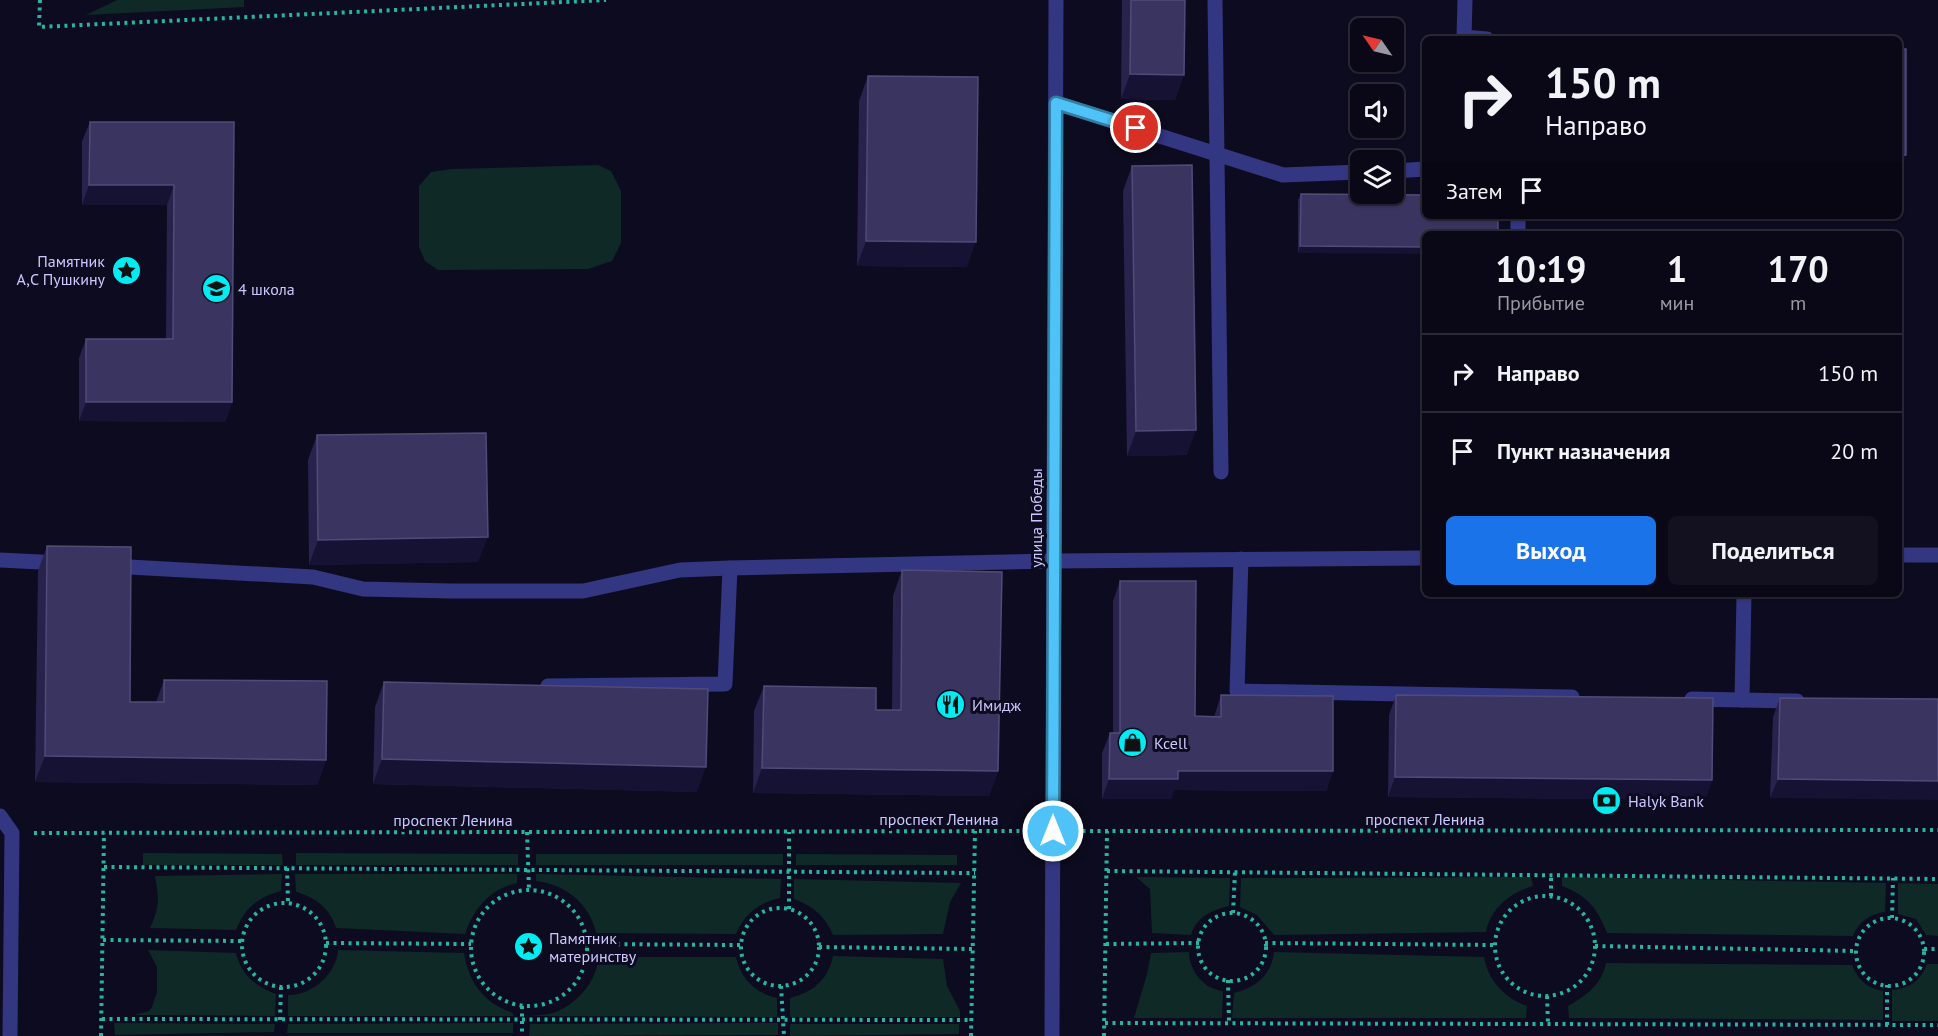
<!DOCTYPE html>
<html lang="ru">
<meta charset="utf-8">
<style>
body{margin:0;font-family:"PT Sans",sans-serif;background:#131120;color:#f1f3f6;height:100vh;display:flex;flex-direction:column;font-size:22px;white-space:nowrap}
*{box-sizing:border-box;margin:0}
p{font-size:20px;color:#999aa1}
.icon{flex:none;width:33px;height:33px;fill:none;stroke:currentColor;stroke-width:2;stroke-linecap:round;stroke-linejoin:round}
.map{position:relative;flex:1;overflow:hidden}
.details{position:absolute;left:1422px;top:231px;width:480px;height:366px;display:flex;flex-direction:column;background:#0a0817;border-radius:9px;box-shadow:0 2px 4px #0004,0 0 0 2px #2a2936}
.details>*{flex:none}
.top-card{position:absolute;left:1422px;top:36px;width:480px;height:183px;border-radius:9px;box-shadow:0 2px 4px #0004,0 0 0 2px #2a2936;background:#0a0817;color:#f1f3f6;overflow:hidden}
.needle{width:39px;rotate:304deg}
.tools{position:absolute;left:1350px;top:18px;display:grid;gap:12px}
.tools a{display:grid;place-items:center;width:54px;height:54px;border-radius:9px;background:#0a0817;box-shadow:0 2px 4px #0004,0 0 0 2px #2a2936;font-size:30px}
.pin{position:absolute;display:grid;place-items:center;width:51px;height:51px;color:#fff;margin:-26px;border:3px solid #fff;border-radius:50%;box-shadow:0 2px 6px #0007}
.me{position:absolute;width:66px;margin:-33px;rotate:0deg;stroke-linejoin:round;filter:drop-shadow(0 0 4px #0008)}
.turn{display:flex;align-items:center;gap:21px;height:126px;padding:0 24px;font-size:27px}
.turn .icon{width:78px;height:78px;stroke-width:2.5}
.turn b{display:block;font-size:42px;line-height:51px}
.then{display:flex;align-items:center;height:57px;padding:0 24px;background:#0003;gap:12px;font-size:22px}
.eta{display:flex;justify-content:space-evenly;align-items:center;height:102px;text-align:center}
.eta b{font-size:36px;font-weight:700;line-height:42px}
.button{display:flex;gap:12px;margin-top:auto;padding:12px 24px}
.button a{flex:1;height:69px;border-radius:9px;background:#1a73e8;color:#fff;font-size:24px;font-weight:700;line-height:69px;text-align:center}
.button a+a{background:#131120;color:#f1f3f6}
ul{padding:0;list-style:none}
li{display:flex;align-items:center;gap:18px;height:78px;padding:0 24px;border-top:2px solid #2a2936}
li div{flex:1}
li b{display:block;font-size:22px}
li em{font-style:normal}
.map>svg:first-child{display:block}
</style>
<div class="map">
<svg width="1938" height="1036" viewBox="0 0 1938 1036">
<rect width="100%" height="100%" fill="#0d0b1f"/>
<g fill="#0e2926">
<path d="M 117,0 L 244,0 L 244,7 L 86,15 Z"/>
<path d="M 598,165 L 611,171 L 621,191 L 621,243 L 612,261 L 588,269 L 438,270 L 425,261 L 419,247 L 419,186 L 431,172 L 452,169 Z"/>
<path d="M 143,853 L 282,854 L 283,865 L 143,865 Z"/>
<path d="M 296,853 L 518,854 L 518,865 L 296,865 Z"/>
<rect x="536" y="854" width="247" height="11"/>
<path d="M 796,854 L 957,855 L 957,865 L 796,865 Z"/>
<path d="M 282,874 L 281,891 C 258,897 245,908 236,930 L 150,928 C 160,906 159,899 155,876 Z"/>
<path d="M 295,874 L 517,874 L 517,883 C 490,889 474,908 465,934 L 336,928 C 330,908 315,897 296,892 Z"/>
<path d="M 536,874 L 781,879 L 780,898 C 759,903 745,913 736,934 L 596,933 C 590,904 565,884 536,881 Z"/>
<path d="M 1136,877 L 1230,878 L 1229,906 C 1213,910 1197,916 1191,935 L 1152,933 L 1150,889 Z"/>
<path d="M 1531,877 L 1533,886 C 1511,892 1490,909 1486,932 L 1274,935 L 1257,915 L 1240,907 L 1241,878 Z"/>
<path d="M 1562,877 L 1886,883 L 1885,912 C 1870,914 1859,921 1853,936 L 1607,933 C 1597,908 1588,896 1562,886 Z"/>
<path d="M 794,879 L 961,883 L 950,902 L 943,934 L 833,935 C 825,916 813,906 794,899 Z"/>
<path d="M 1898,883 L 1938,884 L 1938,936 L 1926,935 L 1916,919 L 1898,914 Z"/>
<path d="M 148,950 L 236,953 C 242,976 255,986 276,994 L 275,1016 L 134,1015 L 149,1011 L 152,1007 L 157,992 L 157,967 Z"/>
<path d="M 338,950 L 464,953 C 469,983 484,1003 513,1013 L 513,1016 L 288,1016 L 288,995 C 312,996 337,973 338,950 Z"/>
<path d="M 1189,952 C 1189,971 1204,989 1223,991 L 1222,1018 L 1134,1018 L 1147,974 L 1151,953 Z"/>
<path d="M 1274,952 L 1484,957 C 1488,981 1505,998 1527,1006 L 1526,1018 L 1232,1018 L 1234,993 C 1256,987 1271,976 1274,952 Z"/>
<path d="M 833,956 L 943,959 L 947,986 L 960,1011 L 960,1017 L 790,1017 L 790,998 C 813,992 828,980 833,956 Z"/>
<path d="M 598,957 L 736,957 C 741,979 755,993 777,998 L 777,1017 L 530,1016 C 536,1015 545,1015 553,1013 C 575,1006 598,981 598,957 Z"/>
<path d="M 1606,963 L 1852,965 C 1858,980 1867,988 1883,991 L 1883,1020 L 1569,1018 L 1568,1006 C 1586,996 1602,984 1606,963 Z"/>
<path d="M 1927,964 L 1938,964 L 1938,1021 L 1892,1021 L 1892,990 C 1910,989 1921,980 1927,964 Z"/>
<path d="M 114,1023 L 275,1024 L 274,1032 L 115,1035 Z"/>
<path d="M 513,1023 L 513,1033 L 287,1033 L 288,1024 Z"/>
<path d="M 778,1023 L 778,1035 L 529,1036 L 530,1024 Z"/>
<path d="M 790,1024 L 959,1024 L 959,1034 L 790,1036 Z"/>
</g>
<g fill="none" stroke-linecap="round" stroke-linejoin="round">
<g stroke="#26b5a2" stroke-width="4" stroke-dasharray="3 4.5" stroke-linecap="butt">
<path d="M 40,0 L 39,27 L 606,0"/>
<path d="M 1075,831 L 1938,830"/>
<path d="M 527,832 L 529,890"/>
<path d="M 34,833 L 1031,831"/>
<path d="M 104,867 L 975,873"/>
<path d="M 287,868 L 288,903"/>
<path d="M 1107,871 L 1938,879"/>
<circle cx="529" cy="948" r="58"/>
<path d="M 1551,896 L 1551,875"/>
<circle cx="1545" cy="946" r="50"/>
<circle cx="284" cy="945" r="42"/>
<circle cx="780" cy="947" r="39"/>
<path d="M 789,909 L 789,832"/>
<path d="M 1233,913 L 1235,872"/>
<circle cx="1232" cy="947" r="34"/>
<path d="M 1892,918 L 1893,878"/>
<circle cx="1890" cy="952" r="34"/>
<path d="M 103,940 L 242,941"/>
<path d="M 326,943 L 471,944"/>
<path d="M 1265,943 L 1495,945"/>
<path d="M 587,944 L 741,945"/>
<path d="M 1106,944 L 1199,943"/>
<path d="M 1595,946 L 1856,951"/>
<path d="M 819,947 L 973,949"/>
<path d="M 1924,949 L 1938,949"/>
<path d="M 1228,980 L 1229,1023"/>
<path d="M 781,986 L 784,1036"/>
<path d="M 1547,996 L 1548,1024"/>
<path d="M 522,1006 L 522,1036"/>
<path d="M 102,1019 L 971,1020"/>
<path d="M 280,1020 L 281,986"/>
<path d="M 1105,1023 L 1938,1025"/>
<path d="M 1887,1025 L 1887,985"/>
<path d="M 101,1036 L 104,833"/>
<path d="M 971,1036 L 975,831"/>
<path d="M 1104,1036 L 1107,831"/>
</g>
<g stroke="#333680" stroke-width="15">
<path d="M 1215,0 L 1221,472"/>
<path d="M 1465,0 L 1464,37 L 1487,39"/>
<path d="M 1056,103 L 1283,175 L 1360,172"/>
<path d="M 1394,171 L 1425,169"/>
<path d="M 1518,234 L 1518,216"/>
<path d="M 1899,555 L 1938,555"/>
<path d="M 1241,559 L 1237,691 L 1572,697"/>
<path d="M 0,560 L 60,563"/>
<path d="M 111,566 L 313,577 L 363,589 L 451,591 L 583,591 L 680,570 L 730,568 L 1054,561 L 1425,558"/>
<path d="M 548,686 L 725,684 L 730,568"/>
<path d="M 1692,699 L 1797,701"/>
<path d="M 1742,700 L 1744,594"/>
<path d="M 0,816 L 12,833 L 10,1036"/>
<path d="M 1052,1036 L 1056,0"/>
</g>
</g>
<g fill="#28224d">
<path d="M 1122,0 L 1185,0 L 1175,100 L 1121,99 Z"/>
<path d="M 868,76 L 967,267 L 857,266 L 859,101 Z"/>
<path d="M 90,122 L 234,122 L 232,402 L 225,422 L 79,421 L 79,358 L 86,339 L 166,339 L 167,205 L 82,205 L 82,141 Z"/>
<path d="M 1132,166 L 1187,455 L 1127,456 L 1123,191 Z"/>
<path d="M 1301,194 L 1498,234 L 1298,253 L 1298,200 Z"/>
<path d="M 1425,400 L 1425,480 L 1422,407 Z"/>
<path d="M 317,435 L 478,562 L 309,565 L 308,460 Z"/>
<path d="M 47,546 L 130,702 L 156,702 L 164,680 L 326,760 L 317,785 L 35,782 L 38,571 Z"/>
<path d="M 902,570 L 998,771 L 989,796 L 753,793 L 754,711 L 764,686 L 876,710 L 892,710 L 893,596 Z"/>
<path d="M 1120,581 L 1195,716 L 1214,717 L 1221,695 L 1333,771 L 1326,791 L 1174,790 L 1171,799 L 1102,799 L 1102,753 L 1110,733 L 1113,733 L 1113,601 Z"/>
<path d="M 384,682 L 697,792 L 373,784 L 375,707 Z"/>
<path d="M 1396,695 L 1712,780 L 1705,800 L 1388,797 L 1389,715 Z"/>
<path d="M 1780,698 L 1938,699 L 1770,798 L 1773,717 Z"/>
</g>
<g fill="#161233">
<path d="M 1130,74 L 1184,75 L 1175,100 L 1121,99 Z"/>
<path d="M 1899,155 L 1906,155 L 1899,174 Z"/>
<path d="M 89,185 L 174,185 L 167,205 L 82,205 Z"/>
<path d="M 866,241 L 976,242 L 967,267 L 857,266 Z"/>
<path d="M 1300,246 L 1425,247 L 1425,254 L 1298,253 Z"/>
<path d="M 86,402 L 232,402 L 225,422 L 79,421 Z"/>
<path d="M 1196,430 L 1187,455 L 1127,456 L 1136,431 Z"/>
<path d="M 488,537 L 478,562 L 309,565 L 318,540 Z"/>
<path d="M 45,756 L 326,760 L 317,785 L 35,782 Z"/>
<path d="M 382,759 L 706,767 L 697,792 L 373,784 Z"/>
<path d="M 762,768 L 998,771 L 989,796 L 753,793 Z"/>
<path d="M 1178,771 L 1333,771 L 1326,791 L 1174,790 L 1171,799 L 1102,799 L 1109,779 Z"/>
<path d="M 1395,777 L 1712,780 L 1705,800 L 1388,797 Z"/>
<path d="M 1778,779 L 1938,781 L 1938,800 L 1770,798 Z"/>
</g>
<g fill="#3a3460" stroke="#504b79" stroke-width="1.5">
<path d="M 1131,0 L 1185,0 L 1184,75 L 1130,74 Z"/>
<rect x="1899" y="49" width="7" height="106"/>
<path d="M 868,76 L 978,77 L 976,242 L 866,241 Z"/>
<path d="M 90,122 L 234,122 L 232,402 L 86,402 L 86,339 L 173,339 L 174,185 L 89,185 Z"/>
<path d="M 1192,165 L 1196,430 L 1136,431 L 1132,166 Z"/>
<path d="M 1301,194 L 1425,195 L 1425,216 L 1498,216 L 1498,234 L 1425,234 L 1425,247 L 1300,246 Z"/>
<path d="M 486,433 L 488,537 L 318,540 L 317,435 Z"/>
<path d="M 47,546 L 131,547 L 130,702 L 164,702 L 164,680 L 327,681 L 326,760 L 45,756 Z"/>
<path d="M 902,570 L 1002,572 L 998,771 L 762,768 L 764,686 L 876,688 L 876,710 L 901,710 Z"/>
<path d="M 1120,581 L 1196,581 L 1195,716 L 1221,717 L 1221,695 L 1333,696 L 1333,771 L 1178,771 L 1178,779 L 1109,779 L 1110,733 L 1120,733 Z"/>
<path d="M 384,682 L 708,689 L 706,767 L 382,759 Z"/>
<path d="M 1396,695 L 1713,698 L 1712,780 L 1395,777 Z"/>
<path d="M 1780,698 L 1938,699 L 1938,781 L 1778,779 Z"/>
</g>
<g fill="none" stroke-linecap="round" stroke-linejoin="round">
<defs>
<path id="route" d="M 1053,831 L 1056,103 L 1136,128"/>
</defs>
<use href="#route" stroke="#337fa1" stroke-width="15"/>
<use href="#route" stroke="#4fc3f7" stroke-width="10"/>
</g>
<defs>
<symbol id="sight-disc" viewBox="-11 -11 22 22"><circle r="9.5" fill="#00ecf3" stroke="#0d0b1f"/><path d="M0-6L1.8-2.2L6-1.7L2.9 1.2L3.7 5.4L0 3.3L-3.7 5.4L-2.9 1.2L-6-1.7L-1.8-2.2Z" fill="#111"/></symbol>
<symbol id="school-disc" viewBox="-11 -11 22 22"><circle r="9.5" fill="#00ecf3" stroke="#0d0b1f"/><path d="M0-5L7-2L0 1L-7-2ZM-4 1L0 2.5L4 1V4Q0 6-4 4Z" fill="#111"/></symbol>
<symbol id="restaurant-disc" viewBox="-11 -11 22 22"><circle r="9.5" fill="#00ecf3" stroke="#0d0b1f"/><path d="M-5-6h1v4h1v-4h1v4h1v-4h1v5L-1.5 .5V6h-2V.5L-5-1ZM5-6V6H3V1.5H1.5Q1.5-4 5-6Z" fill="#111"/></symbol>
<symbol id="shop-disc" viewBox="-11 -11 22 22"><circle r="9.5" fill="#00ecf3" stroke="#0d0b1f"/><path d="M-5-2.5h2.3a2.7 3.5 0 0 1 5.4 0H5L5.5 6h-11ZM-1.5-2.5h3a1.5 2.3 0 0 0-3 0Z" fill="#111"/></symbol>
<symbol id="bank-disc" viewBox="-11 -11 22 22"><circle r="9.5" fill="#00ecf3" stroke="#0d0b1f"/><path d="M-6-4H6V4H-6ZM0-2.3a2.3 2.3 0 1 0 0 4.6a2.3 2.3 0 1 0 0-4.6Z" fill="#111"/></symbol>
</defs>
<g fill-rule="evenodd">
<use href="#sight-disc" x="110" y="254" width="33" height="33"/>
<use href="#school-disc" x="200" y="272" width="33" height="33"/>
<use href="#restaurant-disc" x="934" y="688" width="33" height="33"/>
<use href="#shop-disc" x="1116" y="726" width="33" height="33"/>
<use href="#bank-disc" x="1590" y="784" width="33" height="33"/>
<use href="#sight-disc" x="512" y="930" width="33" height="33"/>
</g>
<g text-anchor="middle" stroke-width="6" stroke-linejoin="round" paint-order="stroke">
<g font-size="16" fill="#cbc8ff" stroke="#0d0b1f" text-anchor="start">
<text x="105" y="267" text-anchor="end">Памятник<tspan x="105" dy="18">А,С Пушкину</tspan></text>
<text x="238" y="295">4 школа</text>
<text x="972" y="711">Имидж</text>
<text x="1154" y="749">Kcell</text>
<text x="1628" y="807">Halyk Bank</text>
<text x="549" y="944">Памятник<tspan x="549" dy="18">материнству</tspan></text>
</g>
<g font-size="16" fill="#cbc8ff" stroke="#0d0b1f">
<text transform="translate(1036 518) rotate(-90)" y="6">улица Победы</text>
<text x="939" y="825">проспект Ленина</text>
<text x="1425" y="825">проспект Ленина</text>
<text x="453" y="826">проспект Ленина</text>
</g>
</g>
</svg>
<div class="tools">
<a><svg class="needle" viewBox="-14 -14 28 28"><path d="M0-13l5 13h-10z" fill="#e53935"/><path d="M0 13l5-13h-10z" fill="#999aa1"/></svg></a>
<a><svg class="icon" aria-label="sound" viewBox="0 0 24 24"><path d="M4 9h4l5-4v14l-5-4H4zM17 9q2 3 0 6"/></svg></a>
<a><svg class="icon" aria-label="layers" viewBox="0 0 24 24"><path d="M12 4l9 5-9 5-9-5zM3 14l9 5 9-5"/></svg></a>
</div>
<div class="pin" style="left:1136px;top:128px;background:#d93025"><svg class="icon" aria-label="arrive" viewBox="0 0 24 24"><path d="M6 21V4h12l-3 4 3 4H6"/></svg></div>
<svg class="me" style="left:1053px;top:831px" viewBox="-20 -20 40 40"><circle r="17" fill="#4fc3f7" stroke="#fff" stroke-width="3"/><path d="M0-11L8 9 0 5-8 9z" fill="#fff"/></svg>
<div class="top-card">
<div class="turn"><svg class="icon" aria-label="right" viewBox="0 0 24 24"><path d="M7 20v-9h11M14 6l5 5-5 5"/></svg><div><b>150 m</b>Направо</div></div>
<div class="then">Затем<svg class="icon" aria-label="arrive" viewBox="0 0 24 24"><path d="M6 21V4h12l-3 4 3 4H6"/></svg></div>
</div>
<section class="details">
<div class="eta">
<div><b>10:19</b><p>Прибытие</p></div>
<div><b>1</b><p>мин</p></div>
<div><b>170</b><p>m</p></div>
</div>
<ul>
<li><svg class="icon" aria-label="right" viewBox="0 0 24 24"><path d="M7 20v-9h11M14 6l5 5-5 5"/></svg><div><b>Направо</b></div><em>150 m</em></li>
<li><svg class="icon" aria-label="arrive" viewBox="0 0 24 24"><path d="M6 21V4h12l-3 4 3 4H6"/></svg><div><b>Пункт назначения</b></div><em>20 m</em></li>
</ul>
<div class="button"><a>Выход</a><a>Поделиться</a></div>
</section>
</div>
